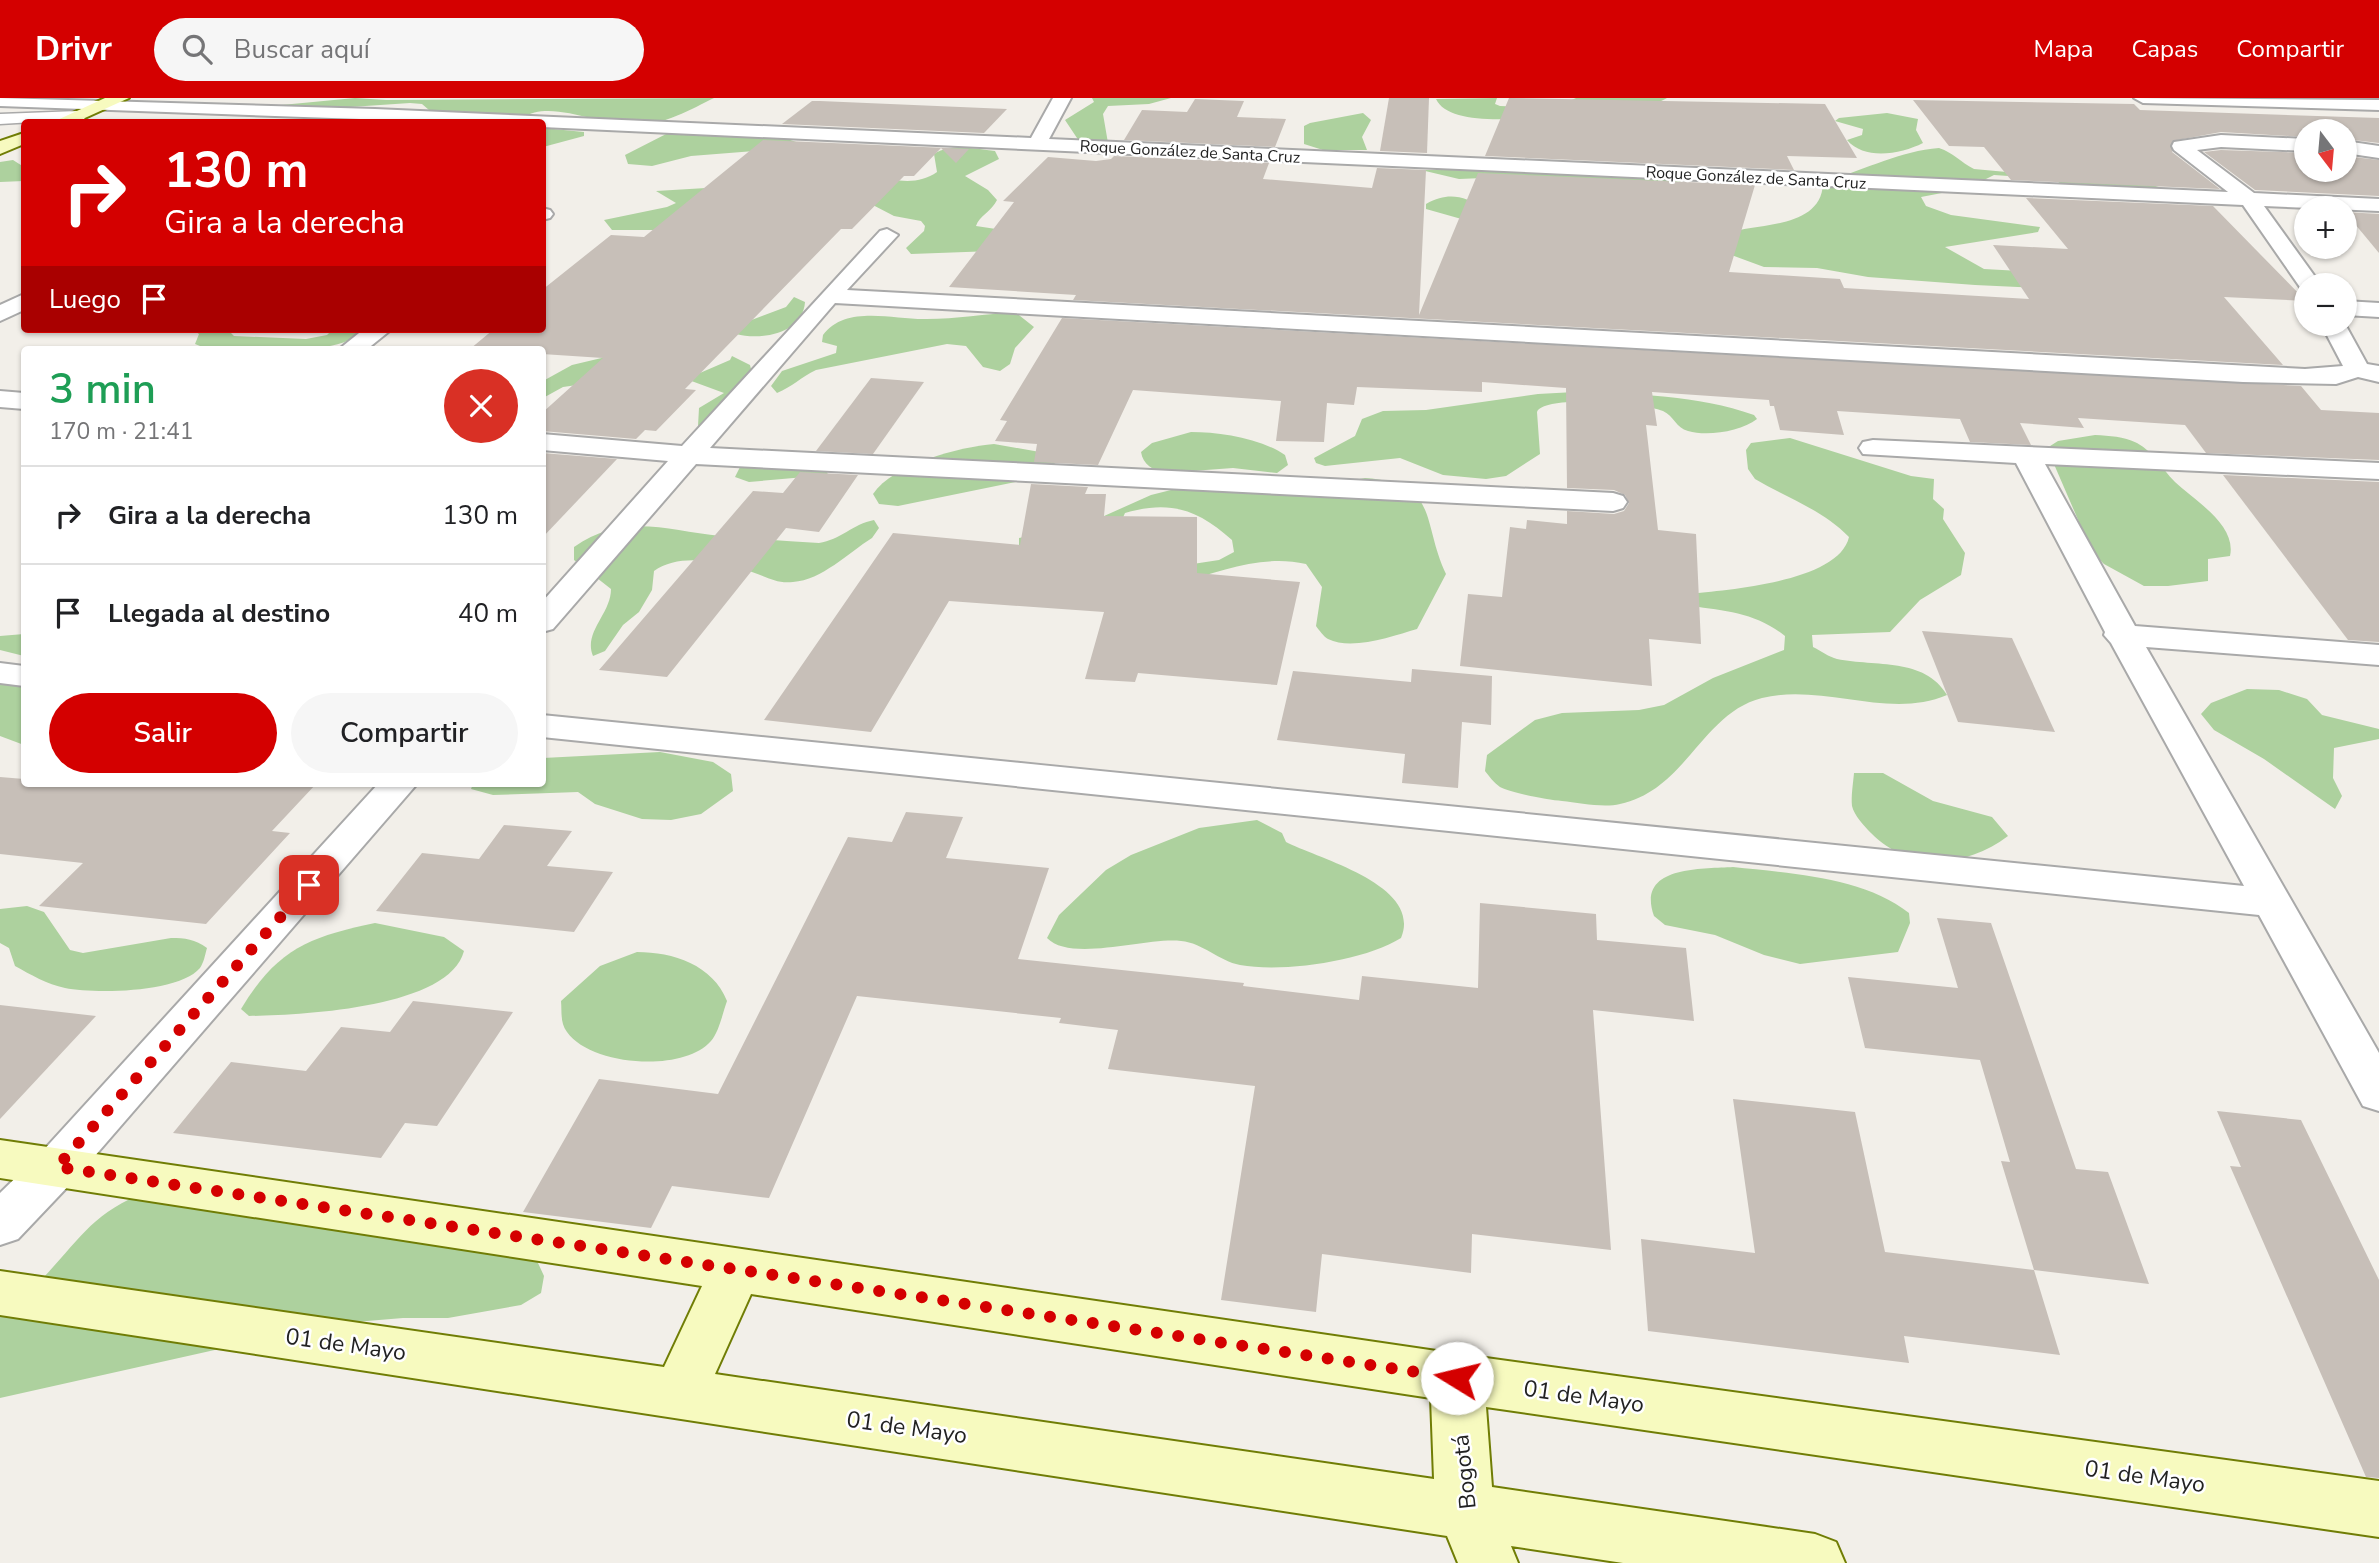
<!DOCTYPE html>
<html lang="es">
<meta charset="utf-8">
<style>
body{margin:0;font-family:"Nunito Sans",sans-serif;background:#f6f6f6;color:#202124;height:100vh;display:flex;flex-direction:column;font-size:26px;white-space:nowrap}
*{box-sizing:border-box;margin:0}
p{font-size:23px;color:#757577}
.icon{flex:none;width:38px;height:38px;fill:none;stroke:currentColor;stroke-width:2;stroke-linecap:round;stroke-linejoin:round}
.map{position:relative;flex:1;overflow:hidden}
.side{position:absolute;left:21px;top:248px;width:525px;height:441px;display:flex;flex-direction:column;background:#fff;border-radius:7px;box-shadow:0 2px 5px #0004}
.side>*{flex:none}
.banner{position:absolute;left:21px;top:21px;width:525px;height:214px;border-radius:7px;box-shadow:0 2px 5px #0004;background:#d40000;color:#fff;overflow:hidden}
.needle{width:46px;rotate:164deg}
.tools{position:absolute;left:2294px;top:21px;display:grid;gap:14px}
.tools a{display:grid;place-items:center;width:63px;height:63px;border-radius:50%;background:#fff;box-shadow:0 2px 5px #0004;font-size:35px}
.pin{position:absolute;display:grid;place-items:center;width:60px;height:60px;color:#fff;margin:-30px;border-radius:14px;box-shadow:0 4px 10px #0006}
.me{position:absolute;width:77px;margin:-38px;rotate:279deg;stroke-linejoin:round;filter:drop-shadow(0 0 5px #0008)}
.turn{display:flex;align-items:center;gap:24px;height:147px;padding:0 28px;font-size:32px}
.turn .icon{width:91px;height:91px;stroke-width:2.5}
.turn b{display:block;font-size:49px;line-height:60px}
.then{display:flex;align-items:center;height:66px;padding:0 28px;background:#0003;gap:14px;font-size:26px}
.round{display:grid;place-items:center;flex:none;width:74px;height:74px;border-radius:37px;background:#f6f6f6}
.headline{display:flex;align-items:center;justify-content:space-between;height:119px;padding:0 28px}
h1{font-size:42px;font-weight:600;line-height:52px;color:#1e9e55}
.primary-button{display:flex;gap:14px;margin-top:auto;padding:14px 28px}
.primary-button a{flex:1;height:80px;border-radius:42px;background:#d40000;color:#fff;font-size:28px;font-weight:600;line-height:80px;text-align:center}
.primary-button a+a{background:#f6f6f6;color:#202124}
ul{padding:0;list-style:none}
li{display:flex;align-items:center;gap:21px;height:98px;padding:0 28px;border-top:2px solid #e0e0e0}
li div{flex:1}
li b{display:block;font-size:26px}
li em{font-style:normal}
header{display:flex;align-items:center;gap:42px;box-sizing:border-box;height:98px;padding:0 35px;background:#d40000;color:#fff}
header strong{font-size:33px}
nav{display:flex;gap:38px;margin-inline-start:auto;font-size:24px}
.search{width:490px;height:63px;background:#f6f6f6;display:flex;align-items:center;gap:18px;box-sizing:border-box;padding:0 24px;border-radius:38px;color:#757577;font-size:26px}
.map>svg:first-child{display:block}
</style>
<header>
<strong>Drivr</strong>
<div class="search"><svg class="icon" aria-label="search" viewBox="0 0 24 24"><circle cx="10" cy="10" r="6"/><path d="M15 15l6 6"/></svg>Buscar aquí</div>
<nav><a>Mapa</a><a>Capas</a><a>Compartir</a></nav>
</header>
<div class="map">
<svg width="2379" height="1465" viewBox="0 0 2379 1465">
<rect width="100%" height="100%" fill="#f2efe9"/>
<g fill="#add19e">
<path d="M 355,0 L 386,2 L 714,0 C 692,11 662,27 638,28 C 602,30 553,0 522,20 L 522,24 L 426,24 L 422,20 L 428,20 L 429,12 L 422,6 L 410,5 L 291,13 L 271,8 Z"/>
<path d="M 1092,0 L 1171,0 L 1149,6 L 1108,8 L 1103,16 L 1108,45 L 1079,43 L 1065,22 L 1094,4 Z"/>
<path d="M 1497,0 L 1495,6 L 1500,8 L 1554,10 L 1576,0 L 1667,0 C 1653,9 1625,8 1608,10 C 1574,14 1453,38 1436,1 Z"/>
<path d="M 1363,15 L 1371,22 L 1362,39 L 1367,52 L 1323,52 L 1304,46 L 1304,28 L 1310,25 Z"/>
<path d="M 1887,15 L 1918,21 L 1916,32 L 1923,45 C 1901,56 1865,63 1847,42 L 1862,37 L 1863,31 L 1835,23 L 1839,20 Z"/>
<path d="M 543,30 L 584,34 L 584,38 L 543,49 Z"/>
<path d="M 672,33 C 705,34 742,32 775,38 C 822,46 894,105 937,74 L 934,56 C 951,45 976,51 995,53 L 999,61 L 965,78 L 988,92 L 997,102 C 992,113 979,118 976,128 L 996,131 L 993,153 L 911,156 L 906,150 L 924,133 L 925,128 L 921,123 L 894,118 L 869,105 L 659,132 L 612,132 L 604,122 L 667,109 L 676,105 L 656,93 L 706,90 L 779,51 L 691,58 L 652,68 L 628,66 L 625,57 Z"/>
<path d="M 1939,50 C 1954,55 1960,64 1974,71 L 2152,87 L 2179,95 L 2068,91 L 2054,81 L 1994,77 L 1968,90 L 1921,99 L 1926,108 L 1951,117 L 2040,129 L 2038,134 L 1945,149 L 1984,171 L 2041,174 L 2064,191 L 1975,187 L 1868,179 L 1817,170 L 1764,169 L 1726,155 L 1740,132 C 1770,126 1821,126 1823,86 L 1830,82 C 1866,71 1901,53 1939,50 Z"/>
<path d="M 13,62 L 24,69 L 24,83 L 0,84 L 0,64 Z"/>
<path d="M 1421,72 L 1510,72 L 1680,83 L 1684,88 L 1465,122 L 1426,111 L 1426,106 C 1450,93 1463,99 1486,110 L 1507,79 L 1459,81 Z"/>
<path d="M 794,199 L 805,204 C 803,235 762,243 736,236 L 741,226 L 786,209 Z"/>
<path d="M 1015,214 L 1034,229 L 1015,250 L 1010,266 L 1000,273 L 983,269 L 966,248 L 947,246 L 816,272 C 801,279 792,289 777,295 L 771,288 L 782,273 L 836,255 L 837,248 L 822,244 L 823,237 C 846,206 894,222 927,221 C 956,221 986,216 1015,214 Z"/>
<path d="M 192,231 L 236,231 L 231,235 L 234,238 L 306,241 L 327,237 L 333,231 L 364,231 C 344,260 244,252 210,252 L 195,246 L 199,236 Z"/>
<path d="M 610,258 L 605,283 L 563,289 L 543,300 L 543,283 L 572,267 Z"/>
<path d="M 732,258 L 750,267 L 753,279 L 709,325 L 698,328 L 699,310 L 724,295 L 686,281 L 730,262 Z"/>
<path d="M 1575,294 C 1636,296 1697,297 1754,317 L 1757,321 C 1741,333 1708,339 1688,333 C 1676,330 1674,318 1663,313 C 1645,306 1544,296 1537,314 L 1540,356 L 1506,378 L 1486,381 L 1443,377 L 1400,360 L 1325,368 L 1316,365 L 1314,360 L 1355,338 L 1362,321 L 1383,313 L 1426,312 L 1538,296 Z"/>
<path d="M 1191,334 C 1219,334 1260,340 1285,357 L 1288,367 L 1277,375 L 1233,370 L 1165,375 C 1153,372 1143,367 1141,354 L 1152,345 Z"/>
<path d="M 2095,337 C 2110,338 2123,338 2137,345 C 2154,354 2161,370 2175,384 C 2194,402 2237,427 2230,458 L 2208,461 L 2208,483 L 2168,488 L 2144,488 L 2104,466 L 2092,454 L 2047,350 L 2058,343 Z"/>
<path d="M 1790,340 L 1911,378 L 1934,381 L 1933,401 L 1944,411 L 1943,421 L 1965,455 L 1961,477 L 1920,502 L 1890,534 L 1812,537 L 1813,549 C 1821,553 1829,559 1837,561 C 1876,569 1924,559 1947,597 C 1889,622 1823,585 1762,600 C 1702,615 1686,692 1620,706 C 1604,710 1579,705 1562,703 C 1548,702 1511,695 1500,689 C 1494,685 1489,678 1485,673 L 1487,657 L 1535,622 L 1562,615 L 1639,612 L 1664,607 L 1713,580 L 1784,552 L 1785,538 C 1756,515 1727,513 1691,508 L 1688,496 C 1727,492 1839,484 1849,439 C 1823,412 1787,400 1755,381 L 1748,371 L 1746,352 L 1751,345 Z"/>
<path d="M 994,346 L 1051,356 L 1055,365 L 1048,374 L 1021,383 L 898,408 L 879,406 L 873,396 C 893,366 959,349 994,346 Z"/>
<path d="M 778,353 C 799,353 822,353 828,377 L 749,384 L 735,379 L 741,367 Z"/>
<path d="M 1365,380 C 1440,385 1421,423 1446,476 L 1417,531 C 1393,538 1352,553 1328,541 C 1324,539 1319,532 1316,528 L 1322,489 L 1306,466 C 1263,456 1221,473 1179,485 L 1173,469 L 1219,462 L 1234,454 L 1232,442 C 1197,411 1170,402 1125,415 L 1120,426 L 1019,451 L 1019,440 L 1084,427 L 1151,397 L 1171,392 L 1215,389 L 1284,395 Z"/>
<path d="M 874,422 L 879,430 L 872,440 C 848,455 822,482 793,484 C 777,486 767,479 752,474 C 724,464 680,454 654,473 L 652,492 L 639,514 L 623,527 L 605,553 L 593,558 C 583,534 611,516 611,491 L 574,462 L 574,449 C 624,414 667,433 721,438 C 754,441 786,443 819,445 C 840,442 853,426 874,422 Z"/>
<path d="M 24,536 L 24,558 L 0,552 L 0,538 Z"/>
<path d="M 0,586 L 24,588 L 24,647 L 0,638 Z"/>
<path d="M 2247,591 L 2279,592 L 2307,601 L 2322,617 L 2379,631 L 2379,641 L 2334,650 L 2333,680 L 2342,698 L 2335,711 L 2264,661 L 2214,632 L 2201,616 L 2211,605 Z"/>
<path d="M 660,654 L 713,664 L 731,676 L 733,693 L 701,716 L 671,722 L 642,721 L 595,706 L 578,694 L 493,697 L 471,691 L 473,686 L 542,686 L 543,660 Z"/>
<path d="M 1854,675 L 1883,675 L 1933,703 L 1992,719 L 2008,738 C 1966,770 1909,774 1871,735 C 1864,728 1854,717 1852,708 C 1851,698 1853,686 1854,675 Z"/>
<path d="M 1257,722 L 1282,735 L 1286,744 C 1319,761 1423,787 1401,840 C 1364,863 1283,875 1240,867 C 1219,863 1203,845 1181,843 C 1146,839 1071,865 1047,840 L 1059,817 L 1106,772 L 1131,757 L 1199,730 Z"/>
<path d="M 1733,769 C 1789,775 1864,779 1909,815 L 1910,825 L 1898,854 L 1800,866 L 1764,857 L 1715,837 L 1665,827 L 1654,818 C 1636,768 1700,771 1733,769 Z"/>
<path d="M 27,808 L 44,814 L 70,852 L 83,855 L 171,840 C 185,840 195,841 207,850 C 205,857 204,864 200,870 C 179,895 95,896 65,890 C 47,886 31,877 15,868 L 9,850 L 0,845 L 0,811 Z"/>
<path d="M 375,825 L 444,839 L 464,853 C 449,911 298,917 249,918 L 241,911 C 277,851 309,839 375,825 Z"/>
<path d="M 637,854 C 673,854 713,867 727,903 C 723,914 719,934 711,943 C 683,975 591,968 567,934 C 560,925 562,914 561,903 L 600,868 Z"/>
<path d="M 147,1094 L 532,1152 L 544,1178 L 541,1195 L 521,1207 L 448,1220 L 403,1220 L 331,1226 L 0,1300 L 0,1217 C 14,1205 29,1195 41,1182 C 79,1143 92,1114 147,1094 Z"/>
</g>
<g fill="#c7bfb8">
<path d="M 1389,0 L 1429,0 L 1427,55 L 1380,53 Z"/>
<path d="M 1509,0 L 1825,6 L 1857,60 L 1787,58 L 1794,72 L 1485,58 Z"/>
<path d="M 1195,1 L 1244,3 L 1237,19 L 1286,21 L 1275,49 L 1124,42 L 1142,12 L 1187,14 Z"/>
<path d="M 1913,2 L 2134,6 L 2140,12 L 2379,20 L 2379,45 L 2345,41 L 2345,33 L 2306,33 L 2306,39 L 2221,34 L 2172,43 L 2172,54 L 2220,91 L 2011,82 L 1984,49 L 1949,48 Z"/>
<path d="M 812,3 L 820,3 L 1007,11 L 984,35 L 782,26 Z"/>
<path d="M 763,42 L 969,51 L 956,65 L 941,50 L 914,78 L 904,78 L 852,131 L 841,131 L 685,291 L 696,292 L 656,333 L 645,332 L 636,341 L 542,333 L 542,315 L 603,260 L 542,256 L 542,252 L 470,251 L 494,231 L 542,231 L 542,192 L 611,137 L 644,139 Z"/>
<path d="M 2221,52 L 2306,55 L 2306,72 L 2345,72 L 2345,58 L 2379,62 L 2379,98 L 2255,92 L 2204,54 Z"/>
<path d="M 1114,58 L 1269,65 L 1263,81 L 1372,90 L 1377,70 L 1426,72 L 1419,217 L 1478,75 L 1755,87 L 1729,174 L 1840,181 L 1844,190 L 2029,201 L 1993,147 L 2068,151 L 2026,100 L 2213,108 L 2306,203 L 2224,199 L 2283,267 L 1073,202 L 1076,197 L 949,189 L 1014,104 L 1003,103 L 1048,59 L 1096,63 L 1111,61 Z"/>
<path d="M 2345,114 L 2379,116 L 2379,155 Z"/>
<path d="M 1062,220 L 2301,288 L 2321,312 L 2379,315 L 2379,362 L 2206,355 L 2185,327 L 2078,320 L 2084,330 L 2020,325 L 2031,347 L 1970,344 L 1960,321 L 1837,313 L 1844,337 L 1780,332 L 1774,308 L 1770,308 L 1769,302 L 1652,294 L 1657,328 L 1646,327 L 1658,432 L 1696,436 L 1701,546 L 1649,541 L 1652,588 L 1460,568 L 1468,496 L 1502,499 L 1510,429 L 1526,431 L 1527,422 L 1567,426 L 1567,413 L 1614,416 L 1624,413 L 1629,405 L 1625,397 L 1614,392 L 1567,390 L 1566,290 L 1482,284 L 1482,294 L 1357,289 L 1354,307 L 1327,305 L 1324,344 L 1276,343 L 1281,303 L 1133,292 L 1098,367 L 1034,364 L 1037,346 L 995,343 L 1007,323 L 1000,322 Z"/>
<path d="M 871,280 L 924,284 L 873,356 L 816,353 Z"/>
<path d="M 542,355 L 617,361 L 542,440 Z"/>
<path d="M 800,374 L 858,377 L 819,434 L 786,430 L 667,579 L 599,572 L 753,393 L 783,395 Z"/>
<path d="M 2223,377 L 2379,384 L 2379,544 L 2348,542 Z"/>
<path d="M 1031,386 L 1088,389 L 1085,396 L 1106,396 L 1104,418 L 1197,419 L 1197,475 L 1300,484 L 1277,587 L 1138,575 L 1135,584 L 1085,581 L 1104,514 L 949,503 L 871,634 L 764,622 L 893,435 L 1020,447 Z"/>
<path d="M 1922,533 L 2012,540 L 2055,634 L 1958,624 Z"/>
<path d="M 1412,571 L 1492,578 L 1491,627 L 1462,624 L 1458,690 L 1402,685 L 1405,656 L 1277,642 L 1293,573 L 1411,584 Z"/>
<path d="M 0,679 L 24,681 L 24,686 L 316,686 L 272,733 L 290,735 L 206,826 L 39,808 L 83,765 L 0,756 Z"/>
<path d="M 906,714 L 963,719 L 946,760 L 1049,770 L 1018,861 L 1244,885 L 1243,888 L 1359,902 L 1362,878 L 1478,890 L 1480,805 L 1596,816 L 1597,842 L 1686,850 L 1694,923 L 1593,912 L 1611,1152 L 1472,1136 L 1471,1175 L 1322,1156 L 1316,1214 L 1221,1202 L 1255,988 L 1108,971 L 1118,932 L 1059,925 L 1061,920 L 857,898 L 769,1100 L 672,1088 L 651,1130 L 523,1114 L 599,981 L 718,996 L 848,739 L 892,744 Z"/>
<path d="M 504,727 L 572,733 L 547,768 L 613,774 L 574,834 L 376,813 L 422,755 L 479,761 Z"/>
<path d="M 1937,820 L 1991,825 L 2076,1071 L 2108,1074 L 2149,1186 L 2034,1172 L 2001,1063 L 2010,1064 L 1980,962 L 1865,950 L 1848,879 L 1958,890 Z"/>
<path d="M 413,903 L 513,914 L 437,1028 L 405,1025 L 381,1060 L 173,1035 L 231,964 L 306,973 L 341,929 L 390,934 Z"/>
<path d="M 0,907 L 96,918 L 0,1021 Z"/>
<path d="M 1733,1001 L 1855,1014 L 1885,1154 L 2034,1172 L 2060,1257 L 1904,1238 L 1909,1265 L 1648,1233 L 1641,1141 L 1755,1155 Z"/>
<path d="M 2217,1013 L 2301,1022 L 2379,1182 L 2379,1380 L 2366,1379 L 2230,1068 L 2241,1069 Z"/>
</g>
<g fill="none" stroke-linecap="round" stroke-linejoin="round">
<defs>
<path id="lane" d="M 78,13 L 86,18 L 84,21 L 0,26 L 0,16 Z"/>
<g id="street">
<path d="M 0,0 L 375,11 L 1031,40 L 1053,0 L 1071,0 L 1049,41 L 2228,94 L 2174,52 L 2172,48 L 2174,44 L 2221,37 L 2306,41 L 2306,53 L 2221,49 L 2197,52 L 2254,95 L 2379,101 L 2379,113 L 2264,108 L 2321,187 L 2306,187 L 2306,193 L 2302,192 L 2243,107 L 542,29 L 542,24 L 445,24 L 0,8 Z"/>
<path d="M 2134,0 L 2379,2 L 2379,12 L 2143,5 Z"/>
<path d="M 2345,43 L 2379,48 L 2379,60 L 2345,55 Z"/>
<path d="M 542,110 L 550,112 L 553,116 L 550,120 L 542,122 Z"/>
<path d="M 887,131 L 898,137 L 847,192 L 2305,271 L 2343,268 L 2321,226 L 2345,226 L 2367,266 L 2379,268 L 2379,284 L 2358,279 L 2336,286 L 2243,284 L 835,205 L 710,350 L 1613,395 L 1623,398 L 1627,404 L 1623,410 L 1613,413 L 696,366 L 553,531 L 542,534 L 542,504 L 668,363 L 542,352 L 542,336 L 682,348 L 880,133 Z"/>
<path d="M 24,196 L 24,212 L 0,223 L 0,207 Z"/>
<path d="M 2345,203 L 2379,205 L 2379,219 L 2345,217 Z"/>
<path d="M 364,231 L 392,231 L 366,252 L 338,252 Z"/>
<path d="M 0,293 L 24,295 L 24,311 L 0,309 Z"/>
<path d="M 1873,342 L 2379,365 L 2379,381 L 2045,366 L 2135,528 L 2379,547 L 2379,567 L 2146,549 L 2379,955 L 2379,1013 L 2363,1008 L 2259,817 L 542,639 L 542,617 L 2244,788 L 2111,545 L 2104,537 L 2105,534 L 2016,365 L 1863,356 L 1859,350 L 1863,344 Z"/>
<path d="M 0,565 L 24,568 L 24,588 L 0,585 Z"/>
<path d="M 378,686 L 417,686 L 74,1082 L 18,1141 L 0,1147 L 0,1095 L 40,1056 Z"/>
</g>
<g id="secondary">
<path d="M 105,0 L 129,0 L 76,24 L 53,24 Z"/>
<path d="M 24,35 L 24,46 L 0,56 L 0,43 Z"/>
<path d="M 0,1042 L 1457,1256 L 2379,1383 L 2379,1439 L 1486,1309 L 1492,1389 L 1815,1436 L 1836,1444 L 1845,1465 L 1623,1465 L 1511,1448 L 1518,1465 L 1458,1465 L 1447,1438 L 0,1217 L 0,1173 L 664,1269 L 702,1188 L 0,1080 ZM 751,1196 L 1431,1300 L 1434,1381 L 715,1276 Z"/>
</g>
</defs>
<use href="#lane" stroke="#a9a9a9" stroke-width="3"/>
<use href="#street" stroke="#a9a9a9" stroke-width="4"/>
<use href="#secondary" stroke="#707d05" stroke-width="4"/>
<use href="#lane" fill="#fff" fill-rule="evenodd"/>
<use href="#street" fill="#fff" fill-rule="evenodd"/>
<use href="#secondary" fill="#f7fabf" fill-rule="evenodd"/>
</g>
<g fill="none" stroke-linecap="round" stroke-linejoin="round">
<path stroke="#d40000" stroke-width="12" stroke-dasharray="0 21.6" d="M 309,787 L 57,1069 L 1457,1280"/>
</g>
<g text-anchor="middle" stroke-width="5" stroke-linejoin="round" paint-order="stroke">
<g font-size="16" fill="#222" stroke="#fff">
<text transform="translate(1190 53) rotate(3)" y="6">Roque González de Santa Cruz</text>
<text transform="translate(1756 79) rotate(3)" y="6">Roque González de Santa Cruz</text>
</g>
<g font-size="23" fill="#222" stroke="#fff">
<text transform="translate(346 1246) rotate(8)" y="8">01 de Mayo</text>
<text transform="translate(1584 1298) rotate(8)" y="8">01 de Mayo</text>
<text transform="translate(907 1329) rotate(8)" y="8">01 de Mayo</text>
<text transform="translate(1464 1374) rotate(-96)" y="8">Bogotá</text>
<text transform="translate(2145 1378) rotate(8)" y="8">01 de Mayo</text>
</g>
</g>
</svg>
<div class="tools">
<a><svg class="needle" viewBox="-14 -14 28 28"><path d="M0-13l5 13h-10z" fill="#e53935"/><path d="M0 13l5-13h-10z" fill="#757577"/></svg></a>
<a>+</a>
<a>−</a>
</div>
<div class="pin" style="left:309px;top:787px;background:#d93025"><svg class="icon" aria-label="arrive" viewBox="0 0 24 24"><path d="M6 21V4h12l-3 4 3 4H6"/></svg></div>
<svg class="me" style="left:1457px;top:1280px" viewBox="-20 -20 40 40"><circle r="19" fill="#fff"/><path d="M0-13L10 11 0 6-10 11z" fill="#d40000"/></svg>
<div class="banner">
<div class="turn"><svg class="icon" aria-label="right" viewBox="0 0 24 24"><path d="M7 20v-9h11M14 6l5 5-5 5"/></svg><div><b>130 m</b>Gira a la derecha</div></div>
<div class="then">Luego<svg class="icon" aria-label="arrive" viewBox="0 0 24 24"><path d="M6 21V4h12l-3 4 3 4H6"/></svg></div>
</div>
<section class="side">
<div class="headline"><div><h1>3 min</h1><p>170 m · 21:41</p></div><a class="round" style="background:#d93025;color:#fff"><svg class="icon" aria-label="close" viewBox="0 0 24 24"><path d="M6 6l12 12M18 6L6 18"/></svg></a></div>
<ul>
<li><svg class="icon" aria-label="right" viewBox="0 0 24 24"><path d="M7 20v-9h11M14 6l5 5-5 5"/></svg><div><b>Gira a la derecha</b></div><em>130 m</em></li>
<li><svg class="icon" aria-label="arrive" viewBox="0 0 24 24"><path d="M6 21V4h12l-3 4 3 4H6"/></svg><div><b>Llegada al destino</b></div><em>40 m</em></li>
</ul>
<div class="primary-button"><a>Salir</a><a>Compartir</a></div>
</section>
</div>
